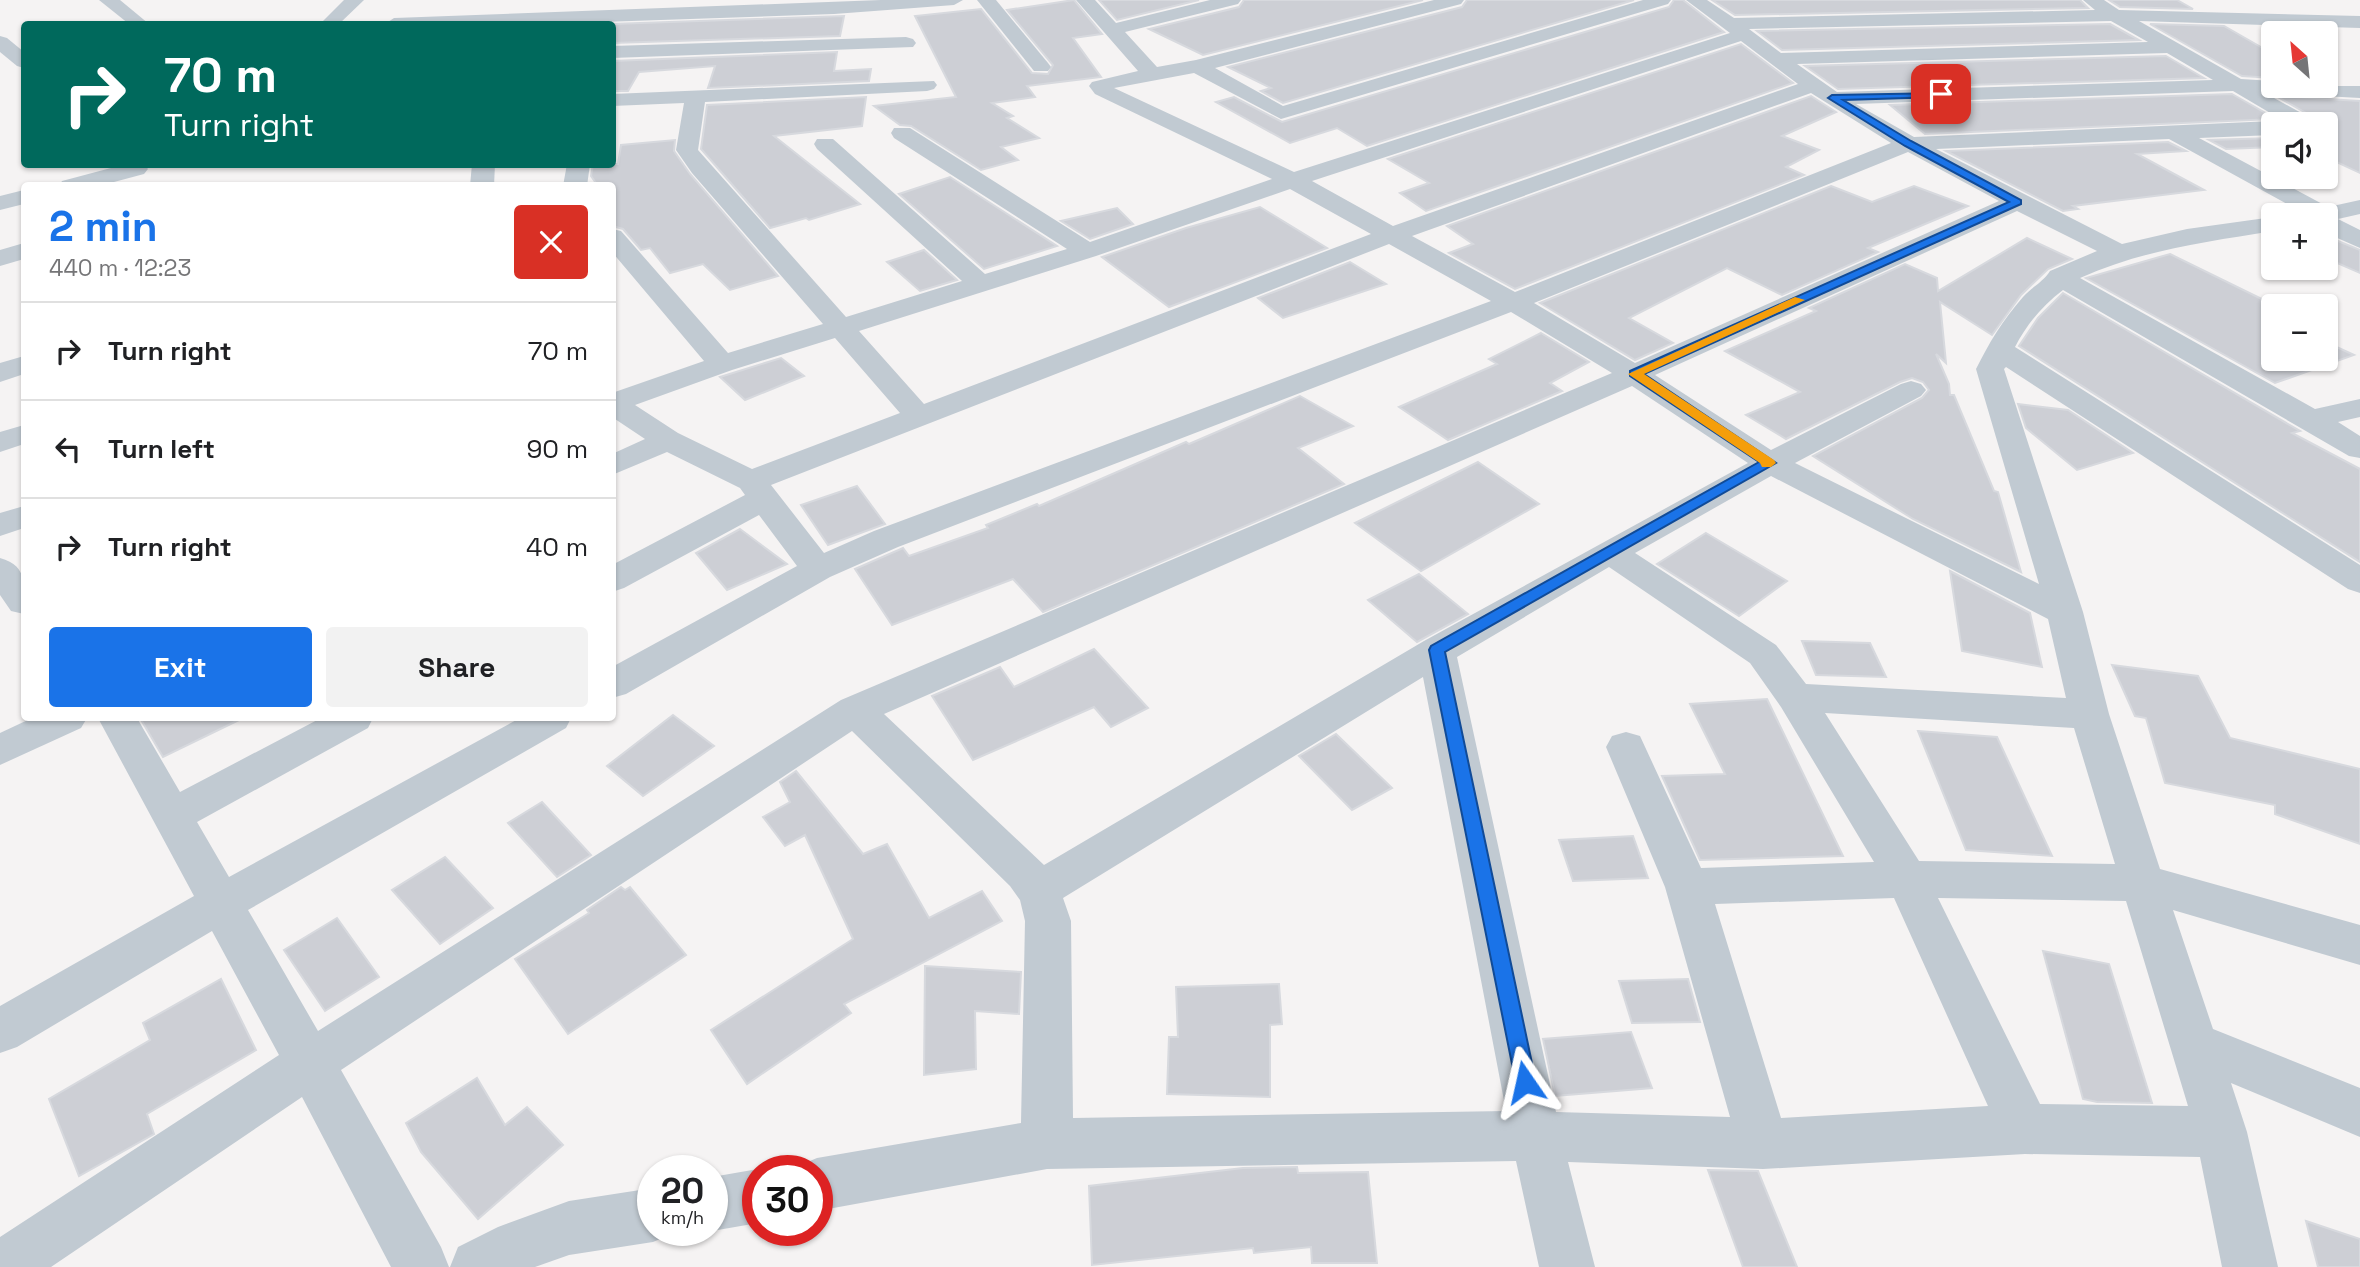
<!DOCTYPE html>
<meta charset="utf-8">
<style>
body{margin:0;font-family:"Space Grotesk",sans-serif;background:#f2f2f2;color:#202124;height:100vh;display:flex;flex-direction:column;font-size:26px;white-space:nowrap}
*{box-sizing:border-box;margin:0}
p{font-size:23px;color:#757577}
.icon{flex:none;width:38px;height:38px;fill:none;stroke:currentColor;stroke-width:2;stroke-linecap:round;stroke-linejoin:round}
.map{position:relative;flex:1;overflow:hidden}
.sheet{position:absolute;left:21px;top:182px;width:595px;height:539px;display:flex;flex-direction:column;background:#fff;border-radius:7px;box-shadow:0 2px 5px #0004}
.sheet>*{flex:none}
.guide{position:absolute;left:21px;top:21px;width:595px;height:147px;border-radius:7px;box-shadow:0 2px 5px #0004;background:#00695c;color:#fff;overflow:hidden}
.needle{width:46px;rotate:333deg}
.tools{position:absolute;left:2261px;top:21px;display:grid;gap:14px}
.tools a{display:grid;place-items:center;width:77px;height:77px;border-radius:7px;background:#fff;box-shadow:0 2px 5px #0004;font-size:35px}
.speed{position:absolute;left:637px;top:1155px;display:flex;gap:14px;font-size:35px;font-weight:700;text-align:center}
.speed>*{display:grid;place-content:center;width:91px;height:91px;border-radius:50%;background:#fff;box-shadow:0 2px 5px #0004;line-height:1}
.speed small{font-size:18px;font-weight:400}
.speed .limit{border:10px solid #d22;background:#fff;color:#111}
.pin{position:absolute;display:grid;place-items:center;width:60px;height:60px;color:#fff;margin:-30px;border-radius:14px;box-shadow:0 4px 10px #0006}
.me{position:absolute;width:77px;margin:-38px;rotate:349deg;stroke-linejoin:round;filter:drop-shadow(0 0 5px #0008)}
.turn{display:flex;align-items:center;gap:24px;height:147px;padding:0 28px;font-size:32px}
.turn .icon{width:91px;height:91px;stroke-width:2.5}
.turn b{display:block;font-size:49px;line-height:60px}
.round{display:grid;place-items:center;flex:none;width:74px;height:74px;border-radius:7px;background:#f2f2f2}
.headline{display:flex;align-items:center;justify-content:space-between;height:119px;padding:0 28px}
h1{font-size:42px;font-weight:800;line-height:52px;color:#1a73e8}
.primary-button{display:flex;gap:14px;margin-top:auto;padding:14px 28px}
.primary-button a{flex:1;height:80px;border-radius:7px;background:#1a73e8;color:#fff;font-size:28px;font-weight:800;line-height:80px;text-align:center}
.primary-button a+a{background:#f2f2f2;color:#202124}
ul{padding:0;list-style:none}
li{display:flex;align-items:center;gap:21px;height:98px;padding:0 28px;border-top:2px solid #e0e0e0}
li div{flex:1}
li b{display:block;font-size:26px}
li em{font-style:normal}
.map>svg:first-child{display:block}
</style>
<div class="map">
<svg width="2360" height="1267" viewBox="0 0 2360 1267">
<rect width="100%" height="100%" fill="#f5f3f3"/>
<g fill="#cdcfd5" stroke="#d7d9de" stroke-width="2">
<path d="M 1074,0 L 1102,34 L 1073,38 L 1101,77 L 1027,86 L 1035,97 L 992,103 L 1013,116 L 1007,118 L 1039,138 L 1001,147 L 1018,160 L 981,170 L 911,126 L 900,125 L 874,106 L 956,97 L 915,16 L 981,9 L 1032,73 L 1048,74 L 1053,65 L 1007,10 Z"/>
<path d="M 1099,0 L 1199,0 L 1117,20 Z"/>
<path d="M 1244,0 L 1423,0 L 1203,55 L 1149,29 L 1239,7 Z"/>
<path d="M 1467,0 L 1634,0 L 1283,103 L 1261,91 L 1271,88 L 1228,67 L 1462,7 Z"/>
<path d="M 1674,0 L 1683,0 L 1724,32 L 1367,146 L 1337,128 L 1290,143 L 1216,102 L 1234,97 L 1282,122 L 1669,7 Z"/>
<path d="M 1712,0 L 2080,0 L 2088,8 L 1735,15 Z"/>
<path d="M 2109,0 L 2177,0 L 2193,9 L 2120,7 Z"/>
<path d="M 844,16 L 840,36 L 612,43 L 612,24 Z"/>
<path d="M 2110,24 L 2139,40 L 1782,50 L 1757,31 Z"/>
<path d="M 2150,24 L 2224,26 L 2273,54 L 2273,78 L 2242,76 Z"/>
<path d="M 1741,44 L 1793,83 L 1426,211 L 1400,193 L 1429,183 L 1388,159 Z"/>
<path d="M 837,52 L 834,71 L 871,69 L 869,81 L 708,88 L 715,66 L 639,72 L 628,91 L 612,91 L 612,61 Z"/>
<path d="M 2166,56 L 2204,78 L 1838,89 L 1805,66 Z"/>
<path d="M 2232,94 L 2276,119 L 1925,134 L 1890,105 Z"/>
<path d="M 1811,96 L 1836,112 L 1782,136 L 1819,150 L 1786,167 L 1804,175 L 1515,289 L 1449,253 L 1473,244 L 1447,226 Z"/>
<path d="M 2276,96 L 2360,101 L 2360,173 L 2326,157 L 2326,124 L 2318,124 L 2313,117 Z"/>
<path d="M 866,97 L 862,126 L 774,136 L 860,204 L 809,220 L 806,218 L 770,228 L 701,149 L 707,105 Z"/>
<path d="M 2273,138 L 2273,147 L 2226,149 L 2209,140 Z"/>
<path d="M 675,140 L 674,151 L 690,174 L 778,276 L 730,290 L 703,264 L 670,273 L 650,248 L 641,250 L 623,229 L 612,226 L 612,186 L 598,186 L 591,176 L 593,164 L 618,164 L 621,145 Z"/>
<path d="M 2168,142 L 2186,151 L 2137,154 L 2204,190 L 2073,206 L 2078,209 L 2063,211 L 1946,151 Z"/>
<path d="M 950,177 L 1057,246 L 984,269 L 899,194 Z"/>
<path d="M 1831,186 L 1872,202 L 1914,186 L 1968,206 L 1868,248 L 1878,252 L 1782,295 L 1727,268 L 1629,318 L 1673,343 L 1635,360 L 1540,303 Z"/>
<path d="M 1260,207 L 1327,248 L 1169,307 L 1102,257 L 1186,228 Z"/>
<path d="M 1117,208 L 1133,224 L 1090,239 L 1061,221 Z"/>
<path d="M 2326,236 L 2360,250 L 2360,273 L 2326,258 Z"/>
<path d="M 2027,238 L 2072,259 L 2048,269 L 2021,295 L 1992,335 L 1940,302 L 1946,363 L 1936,354 L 1949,384 L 1950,395 L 1954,395 L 1994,491 L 1998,492 L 2021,572 L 1913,519 L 1813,456 L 1922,398 L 1929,390 L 1923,382 L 1912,378 L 1900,382 L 1786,439 L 1746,415 L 1800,392 L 1725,351 L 1816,311 L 1809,308 L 1905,264 L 1937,278 L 1938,291 Z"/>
<path d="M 924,250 L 957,280 L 920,291 L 887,262 Z"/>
<path d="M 2170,254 L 2276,306 L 2273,306 L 2273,359 L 2326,359 L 2326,342 L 2354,355 L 2275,383 L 2086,278 Z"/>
<path d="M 1350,262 L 1386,284 L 1283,318 L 1258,298 Z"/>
<path d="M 2063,293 L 2300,431 L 2292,433 L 2360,469 L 2360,562 L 2019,346 L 2038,318 Z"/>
<path d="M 1541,333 L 1589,362 L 1550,383 L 1562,391 L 1448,440 L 1399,407 L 1497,364 L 1489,359 Z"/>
<path d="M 781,358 L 804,376 L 745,400 L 720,377 Z"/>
<path d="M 1300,396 L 1353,426 L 1298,448 L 1344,484 L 1043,612 L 1013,579 L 892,625 L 855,569 L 903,548 L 909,556 L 988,528 L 986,525 L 1037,504 L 1039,506 L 1186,442 L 1189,444 Z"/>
<path d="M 2018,404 L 2068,410 L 2133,453 L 2077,470 L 2026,428 Z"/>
<path d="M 1478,462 L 1539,504 L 1421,571 L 1355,523 Z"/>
<path d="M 857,486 L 885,524 L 828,545 L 801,505 Z"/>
<path d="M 740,529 L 787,564 L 727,590 L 696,553 Z"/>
<path d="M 1706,533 L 1787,581 L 1739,616 L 1657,564 Z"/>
<path d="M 1950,571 L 2030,613 L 2042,667 L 1962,651 Z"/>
<path d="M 1419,574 L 1468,614 L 1417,642 L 1368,600 Z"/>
<path d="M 1802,641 L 1870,643 L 1886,677 L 1816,675 Z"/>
<path d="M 1094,649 L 1148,708 L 1111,727 L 1094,707 L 973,760 L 932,696 L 1000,667 L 1014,687 Z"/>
<path d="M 2112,665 L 2198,676 L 2230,738 L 2360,769 L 2360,844 L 2275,814 L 2275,805 L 2165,783 L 2146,718 L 2135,716 Z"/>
<path d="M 1767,699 L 1843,856 L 1700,860 L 1662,776 L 1725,774 L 1690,704 Z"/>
<path d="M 673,715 L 714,746 L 643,796 L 607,766 Z"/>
<path d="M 140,718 L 243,718 L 163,757 Z"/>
<path d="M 1918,731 L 1997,737 L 2052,856 L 1966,850 Z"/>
<path d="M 1336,734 L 1392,788 L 1352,810 L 1299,756 Z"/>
<path d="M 796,771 L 863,854 L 887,844 L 929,918 L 982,891 L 1002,921 L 844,1004 L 851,1013 L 747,1084 L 711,1030 L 853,939 L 805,835 L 785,846 L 763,817 L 790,802 L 780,782 Z"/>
<path d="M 542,802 L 591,855 L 557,877 L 508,823 Z"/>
<path d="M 1633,836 L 1648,878 L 1573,881 L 1559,840 Z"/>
<path d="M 445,857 L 493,908 L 440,944 L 392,890 Z"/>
<path d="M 621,887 L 625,890 L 630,887 L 686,955 L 568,1034 L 515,959 L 589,913 L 587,910 Z"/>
<path d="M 337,918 L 379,977 L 325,1011 L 284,950 Z"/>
<path d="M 2043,951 L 2109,964 L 2152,1103 L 2097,1102 L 2083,1099 Z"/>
<path d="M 925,966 L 1021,972 L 1019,1014 L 975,1011 L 976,1069 L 924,1075 Z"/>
<path d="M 221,979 L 256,1050 L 147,1114 L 154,1134 L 79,1176 L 49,1099 L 150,1040 L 143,1023 Z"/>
<path d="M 1688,979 L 1700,1022 L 1632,1023 L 1619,981 Z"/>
<path d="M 1279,984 L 1282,1024 L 1270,1025 L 1270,1097 L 1167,1094 L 1169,1037 L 1178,1037 L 1176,987 Z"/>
<path d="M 1631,1032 L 1652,1088 L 1555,1096 L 1543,1039 Z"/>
<path d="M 477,1078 L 505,1125 L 527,1107 L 563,1145 L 478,1219 L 421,1152 L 406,1123 Z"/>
<path d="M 1297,1167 L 1298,1173 L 1368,1172 L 1377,1263 L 1312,1263 L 1311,1247 L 1254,1253 L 1253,1248 L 1092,1265 L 1089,1186 L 1243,1168 Z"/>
<path d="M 1708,1170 L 1758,1171 L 1797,1267 L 1743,1267 Z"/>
<path d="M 2306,1221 L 2360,1239 L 2360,1267 L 2318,1267 Z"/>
</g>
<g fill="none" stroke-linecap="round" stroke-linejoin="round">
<g fill="#c1cad2" fill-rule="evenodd">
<path d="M 99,0 L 120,0 L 149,24 L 129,24 Z"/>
<path d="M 344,0 L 364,0 L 339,24 L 320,24 Z"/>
<path d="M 881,0 L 963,0 L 954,5 L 834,14 L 543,24 L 385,24 L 394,18 Z"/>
<path d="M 977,0 L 996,0 L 1048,63 L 1051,67 L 1048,71 L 1034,71 Z"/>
<path d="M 1076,0 L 1095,0 L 1116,23 L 1210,0 L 1241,0 L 1238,4 L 1125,32 L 1157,67 L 1196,60 L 1434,0 L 1464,0 L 1461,4 L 1215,68 L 1283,106 L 1643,0 L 1671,0 L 1668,4 L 1281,119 L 1194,73 L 1114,88 L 1294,172 L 1730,33 L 1686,0 L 1707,0 L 1734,18 L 2095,10 L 2083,0 L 2104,0 L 2119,10 L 2360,16 L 2360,28 L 2139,21 L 2241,79 L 2273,81 L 2273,86 L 2360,86 L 2360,98 L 2265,93 L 2312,119 L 2315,124 L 2289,124 L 2233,91 L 1856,104 L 1914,137 L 2273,121 L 2281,124 L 2273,124 L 2273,135 L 2199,138 L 2328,207 L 2360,200 L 2360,214 L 2338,219 L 2360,230 L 2360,248 L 2326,233 L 2326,215 L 2307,215 L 2169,139 L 1936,149 L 2122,244 L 2187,229 L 2273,217 L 2273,231 C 2206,242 2142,250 2080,278 L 2315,409 L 2360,399 L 2360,417 L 2338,422 L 2360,436 L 2360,458 L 2349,456 L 2063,290 C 2042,306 2027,324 2015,347 L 2360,565 L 2360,593 L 2348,589 L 2006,367 L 2004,369 L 2083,612 L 2109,714 L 2160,869 L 2360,925 L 2360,965 L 2173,910 L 2213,1029 L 2360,1088 L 2360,1137 L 2231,1083 L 2247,1132 L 2278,1267 L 2222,1267 L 2200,1157 L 2025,1154 L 1763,1169 L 1568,1162 L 1595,1267 L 1539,1267 L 1516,1161 L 1047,1169 L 817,1211 L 817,1171 L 796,1171 L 798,1166 L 817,1158 L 1021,1123 L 1025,921 L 1020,900 L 1010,886 L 852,731 L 341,1070 L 441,1247 L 449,1267 L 391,1267 L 302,1097 L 51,1267 L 0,1267 L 0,1237 L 279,1055 L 212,931 L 17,1047 L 0,1053 L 0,1006 L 194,896 L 98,718 L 137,718 L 180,792 L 321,718 L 373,718 L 368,728 L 197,822 L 229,877 L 520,718 L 571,718 L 566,728 L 248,910 L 318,1031 L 841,700 L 1612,373 L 1511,312 L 898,547 L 830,577 L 626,694 L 612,698 L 612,667 L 797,566 L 759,515 L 624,588 L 612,592 L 612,565 L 745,495 L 740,488 L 667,452 L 612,475 L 612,454 L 645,439 L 612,417 L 612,393 L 704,361 L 612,252 L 612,229 L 621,231 L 728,353 L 823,324 L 692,173 L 676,150 L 684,103 L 612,106 L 612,94 L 934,81 L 937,85 L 934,89 L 927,91 L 705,102 L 698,150 L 846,317 L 962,281 L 817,149 L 814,144 L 817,139 L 833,139 L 985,274 L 1067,249 L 894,138 L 891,133 L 894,128 L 910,128 L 1090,242 L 1272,179 L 1095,94 L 1089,86 L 1092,82 L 1138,71 ZM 2111,21 L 2148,42 L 1781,53 L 1749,29 ZM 1741,41 L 1798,84 L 1393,226 L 1312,181 ZM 2167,53 L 2213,80 L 1837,92 L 1797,64 ZM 1811,93 L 1891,143 L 1515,292 L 1412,236 ZM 1908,152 L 1999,201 L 1635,363 L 1534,303 ZM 1290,189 L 1371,234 L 924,404 L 859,331 L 1096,256 ZM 2017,211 L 2097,251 L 2050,271 C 2043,282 2032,287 2023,297 C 2002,321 1989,343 1976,369 L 2039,584 L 1795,463 L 1921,396 L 1926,390 L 1921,384 L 1911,381 L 1901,384 L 1771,450 L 1655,375 ZM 1389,244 L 1491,301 L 874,531 L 824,553 L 771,485 ZM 835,338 L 900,413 L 752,469 L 678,433 L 635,405 L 732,370 ZM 1632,386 L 1748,463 L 1424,641 L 1044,865 L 884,714 ZM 1771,476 L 2048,619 L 2066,698 L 1806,684 L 1776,645 L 1635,553 ZM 1609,567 L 1750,663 L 1781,707 L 1874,862 L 1701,868 L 1640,736 L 1626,732 L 1612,736 L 1606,747 L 1665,887 L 1730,1117 L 1556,1112 L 1457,657 ZM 1423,677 L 1506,1111 L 1073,1118 L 1071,921 L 1063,898 ZM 1825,713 L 2074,728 L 2115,864 L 1919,861 ZM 1894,898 L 1988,1106 L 1781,1118 L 1715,904 ZM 1938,898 L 2126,901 L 2188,1106 L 2040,1104 Z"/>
<path d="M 0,36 L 7,38 L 24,52 L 24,68 L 17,66 L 0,52 Z"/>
<path d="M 906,37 L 913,39 L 916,43 L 913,47 L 612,58 L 612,46 Z"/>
<path d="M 126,164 L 144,164 L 148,169 L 144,174 L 99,186 L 59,186 L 62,181 Z"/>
<path d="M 472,164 L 495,164 L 494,186 L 470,186 Z"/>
<path d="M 567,164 L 590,164 L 587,186 L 563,186 Z"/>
<path d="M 24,190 L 24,204 L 0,210 L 0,196 Z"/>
<path d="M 24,243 L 24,259 L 0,266 L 0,250 Z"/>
<path d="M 24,356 L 24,374 L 0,382 L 0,363 Z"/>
<path d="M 24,425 L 24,444 L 0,452 L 0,432 Z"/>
<path d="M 24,506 L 24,528 L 0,536 L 0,513 Z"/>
<path d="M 0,558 C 30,566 24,589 24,614 L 11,611 L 0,595 Z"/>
<path d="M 32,718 L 87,718 L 81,728 L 0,765 L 0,733 Z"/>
<path d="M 758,1169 L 761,1171 L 758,1171 L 758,1223 L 712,1231 L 711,1230 L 712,1177 Z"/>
<path d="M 653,1188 L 653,1230 L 674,1230 L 672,1234 L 653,1242 L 569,1255 L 535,1267 L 450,1267 L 458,1247 L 498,1227 L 569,1201 Z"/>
</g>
</g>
<path fill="#1a73e8" stroke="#114b97" stroke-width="2" d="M 1944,93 L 1944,96 L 1941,97 L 1843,100 L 1911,141 L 2021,200 L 2021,204 L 1644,374 L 1776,463 L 1445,652 L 1536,1082 L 1532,1089 L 1525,1092 L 1517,1089 L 1429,650 L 1431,646 L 1759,462 L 1630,376 L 1630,371 L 2009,202 L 1905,146 L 1828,98 L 1832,95 Z"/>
<path fill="#f59e0b" d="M 1795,297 L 1805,300 L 1644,374 L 1774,460 L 1776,463 L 1771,467 L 1762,467 L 1760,463 L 1628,374 Z"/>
</svg>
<div class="tools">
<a><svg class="needle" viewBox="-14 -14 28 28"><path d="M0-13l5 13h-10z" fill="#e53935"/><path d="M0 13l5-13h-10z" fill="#757577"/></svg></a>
<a><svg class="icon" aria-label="sound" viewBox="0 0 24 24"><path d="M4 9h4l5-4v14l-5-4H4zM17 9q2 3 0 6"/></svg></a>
<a>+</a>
<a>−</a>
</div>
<div class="speed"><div>20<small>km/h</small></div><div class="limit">30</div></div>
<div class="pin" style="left:1941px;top:94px;background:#d93025"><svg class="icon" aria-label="arrive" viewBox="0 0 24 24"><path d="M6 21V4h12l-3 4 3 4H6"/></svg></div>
<svg class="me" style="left:1525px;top:1082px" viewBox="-20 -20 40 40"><path d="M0-17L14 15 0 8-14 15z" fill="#1a73e8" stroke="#fff" stroke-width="4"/></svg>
<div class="guide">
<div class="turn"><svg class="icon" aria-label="right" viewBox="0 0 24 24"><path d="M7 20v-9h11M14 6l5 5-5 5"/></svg><div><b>70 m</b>Turn right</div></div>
</div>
<section class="sheet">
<div class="headline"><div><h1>2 min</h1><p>440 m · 12:23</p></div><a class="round" style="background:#d93025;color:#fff"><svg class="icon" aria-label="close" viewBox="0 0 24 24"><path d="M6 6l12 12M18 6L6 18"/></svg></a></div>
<ul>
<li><svg class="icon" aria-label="right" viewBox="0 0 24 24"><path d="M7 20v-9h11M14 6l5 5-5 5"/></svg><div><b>Turn right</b></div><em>70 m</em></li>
<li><svg class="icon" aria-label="left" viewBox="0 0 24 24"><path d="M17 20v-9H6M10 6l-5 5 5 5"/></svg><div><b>Turn left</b></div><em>90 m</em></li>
<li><svg class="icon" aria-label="right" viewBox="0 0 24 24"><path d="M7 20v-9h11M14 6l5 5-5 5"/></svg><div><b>Turn right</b></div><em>40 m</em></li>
</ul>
<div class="primary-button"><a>Exit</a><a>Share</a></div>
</section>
</div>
